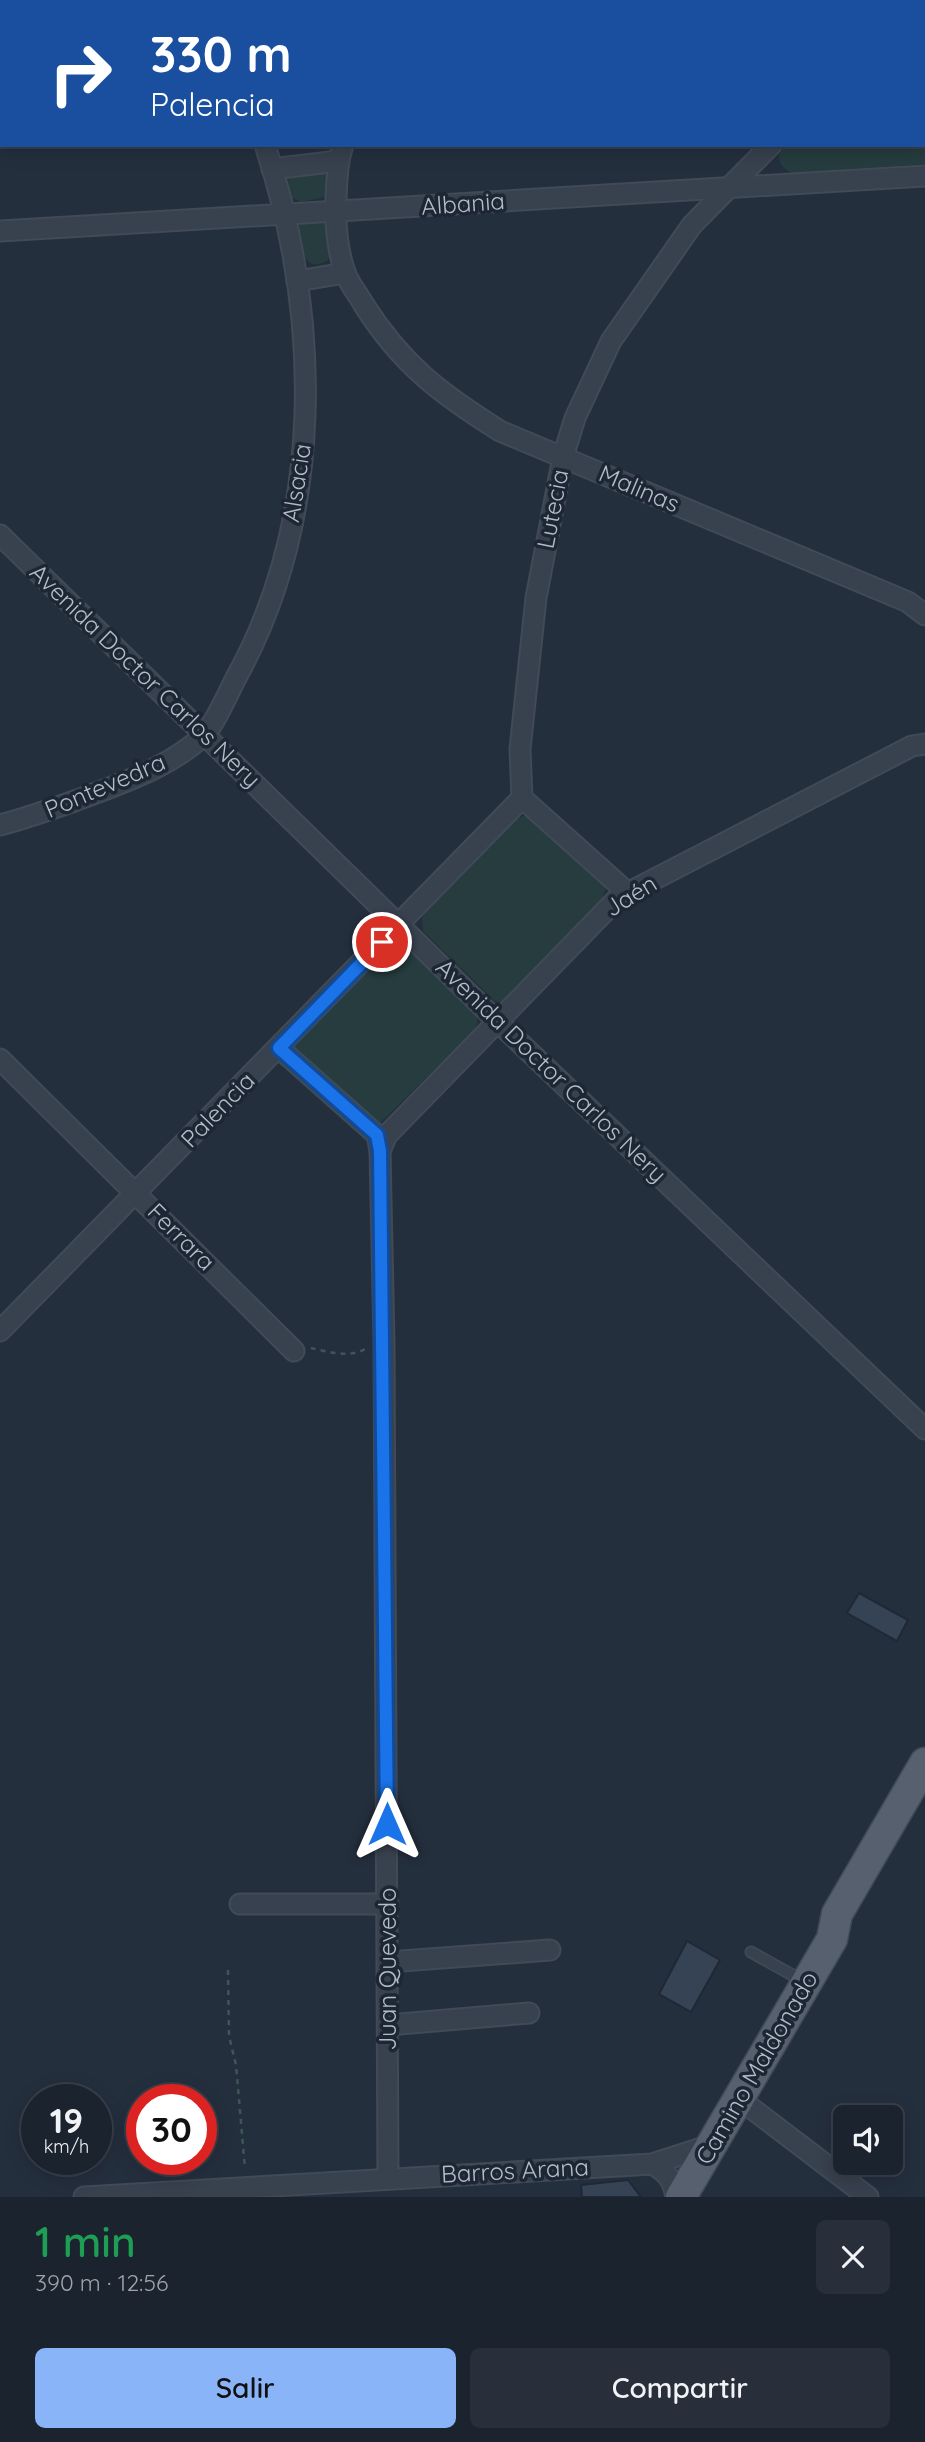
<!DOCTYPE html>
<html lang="es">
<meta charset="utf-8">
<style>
body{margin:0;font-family:Quicksand,sans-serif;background:#282f3a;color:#f1f3f6;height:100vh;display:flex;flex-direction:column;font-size:26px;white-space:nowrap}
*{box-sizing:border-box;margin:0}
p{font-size:23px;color:#a0a4aa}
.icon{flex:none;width:38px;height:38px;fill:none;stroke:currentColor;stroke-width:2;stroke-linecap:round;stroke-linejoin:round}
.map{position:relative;height:2197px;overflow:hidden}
.drawer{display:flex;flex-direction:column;background:#1b232e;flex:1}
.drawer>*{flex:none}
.banner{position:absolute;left:0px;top:0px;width:926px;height:147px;box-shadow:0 4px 18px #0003,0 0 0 2px #39404a;background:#1a4fa0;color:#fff;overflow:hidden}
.tools{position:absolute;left:833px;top:2105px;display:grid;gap:14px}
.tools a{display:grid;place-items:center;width:70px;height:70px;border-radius:10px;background:#1b232e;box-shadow:0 4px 18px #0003,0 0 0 2px #39404a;font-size:35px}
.speed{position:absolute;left:21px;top:2084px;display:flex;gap:14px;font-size:35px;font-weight:700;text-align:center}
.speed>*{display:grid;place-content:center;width:91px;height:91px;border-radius:50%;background:#1b232e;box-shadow:0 4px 18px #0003,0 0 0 2px #39404a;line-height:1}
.speed small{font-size:18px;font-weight:400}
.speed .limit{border:10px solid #d22;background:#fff;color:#111}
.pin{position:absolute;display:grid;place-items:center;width:60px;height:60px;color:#fff;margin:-30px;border:4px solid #fff;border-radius:50%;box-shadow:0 2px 7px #0007}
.me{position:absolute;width:77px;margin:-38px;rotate:0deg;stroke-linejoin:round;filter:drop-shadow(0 0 5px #0008)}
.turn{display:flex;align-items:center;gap:24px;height:147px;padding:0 35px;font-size:32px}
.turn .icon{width:91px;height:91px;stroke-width:2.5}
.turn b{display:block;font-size:49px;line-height:60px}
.round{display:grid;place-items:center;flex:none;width:74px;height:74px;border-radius:10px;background:#282f3a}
.head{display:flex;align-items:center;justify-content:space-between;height:119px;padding:0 35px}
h1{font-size:42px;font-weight:600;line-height:52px;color:#1e9e55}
.primary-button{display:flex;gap:14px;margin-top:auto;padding:14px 35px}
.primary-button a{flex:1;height:80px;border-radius:10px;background:#8ab4f8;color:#111;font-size:28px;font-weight:600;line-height:80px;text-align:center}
.primary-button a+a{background:#282f3a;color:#f1f3f6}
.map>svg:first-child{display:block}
</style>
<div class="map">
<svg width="925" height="2197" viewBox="0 0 925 2197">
<rect width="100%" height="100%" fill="#242f3e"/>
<g fill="#263c3f">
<path d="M 925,15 L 925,164 L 794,173 C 780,169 775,158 783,145 L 924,145 Z"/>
<path d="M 323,172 L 328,178 L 325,197 L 301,202 L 292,198 C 287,190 285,180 293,175 Z"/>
<path d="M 318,219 L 327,225 L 331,251 L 328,260 C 303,276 299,244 299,226 L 303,221 Z"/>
<path d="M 523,816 L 532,817 L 602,879 L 606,887 L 602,900 L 510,1000 L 504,1003 L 495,1001 L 423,931 L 422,917 L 454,880 L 515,819 Z"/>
<path d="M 400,940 L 477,1014 L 477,1025 L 472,1033 L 377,1126 L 293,1050 L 294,1044 L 395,941 Z"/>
</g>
<g fill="#364354" stroke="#1f2835" stroke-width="2">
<path d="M 859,1593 L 908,1620 L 897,1641 L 847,1613 Z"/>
<path d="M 687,1941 L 720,1960 L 691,2012 L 659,1994 Z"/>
<path d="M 628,2180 L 641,2197 L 582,2197 L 581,2185 Z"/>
</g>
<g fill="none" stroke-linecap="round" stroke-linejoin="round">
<defs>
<path id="lane" d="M 751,1952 L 803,1981"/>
<g id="street">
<path d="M 195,0 L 196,2"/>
<path d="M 408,2 L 409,0"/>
<path d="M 918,2 L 920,0"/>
<path d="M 343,145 C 337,163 337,180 336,198 C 335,223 337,249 345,272 C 349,284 358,294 364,305 C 402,365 441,394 500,431 L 908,602 L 925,615"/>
<path d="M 272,169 L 338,161"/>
<path d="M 0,231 L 925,176"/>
<path d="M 297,281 L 345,273"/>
<path d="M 0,535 L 498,1022 L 925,1429"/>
<path d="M 0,825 C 31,817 60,806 91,795 C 130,780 172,765 203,736 C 214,726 229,691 237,676 C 325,515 321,316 265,145"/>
<path d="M 628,893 L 522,798 L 520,749 L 536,598 L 563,457 L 575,418 L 611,341 L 692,225 L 771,145"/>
<path d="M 279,1048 L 377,1135 L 380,1151 L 384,1343 L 388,2179"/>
<path d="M 0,1059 L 294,1351"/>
<path d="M 380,1151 L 387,1135 L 618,898 L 912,746 L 925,744"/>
<path d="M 0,1331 L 522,798"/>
<path d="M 240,1904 L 388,1904"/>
<path d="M 388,1962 L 550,1950"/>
<path d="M 388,2025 L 529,2013"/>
<path d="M 738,2098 L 868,2197"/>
<path d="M 652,2164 C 667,2172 673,2180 676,2197"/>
<path d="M 84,2197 L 652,2164 L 711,2145"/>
</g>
<path id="primary" d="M 681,2197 L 832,1939 L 837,1914 L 925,1763"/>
</defs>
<use href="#lane" stroke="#414a57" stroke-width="13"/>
<use href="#street" stroke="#414a57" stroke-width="23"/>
<use href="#primary" stroke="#414a57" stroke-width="33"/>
<g stroke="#3f5557" stroke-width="2.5" stroke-dasharray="5 5" stroke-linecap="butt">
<path d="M 311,1348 C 327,1352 351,1358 365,1349"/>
<path d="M 228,1970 L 229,2036 L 236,2065 L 245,2169"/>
</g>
<use href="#lane" stroke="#38414e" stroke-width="10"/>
<use href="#street" stroke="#38414e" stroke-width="19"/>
<use href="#primary" stroke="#56606e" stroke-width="30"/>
</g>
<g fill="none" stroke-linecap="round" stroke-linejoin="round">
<defs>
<path id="route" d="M 382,942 L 279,1048 L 377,1135 L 380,1151 L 387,1824"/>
</defs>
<use href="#route" stroke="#114b97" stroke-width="18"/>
<use href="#route" stroke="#1a73e8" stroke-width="12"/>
</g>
<g text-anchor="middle" stroke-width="7" stroke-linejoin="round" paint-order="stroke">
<g font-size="24" fill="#b4bcc9" stroke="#1d2633">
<text transform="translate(463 204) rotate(-4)" y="8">Albania</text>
<text transform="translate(297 483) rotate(-81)" y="8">Alsacia</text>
<text transform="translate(639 489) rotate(23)" y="8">Malinas</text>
<text transform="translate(553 509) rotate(-79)" y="8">Lutecia</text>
<text transform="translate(145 676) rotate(44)" y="8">Avenida Doctor Carlos Nery</text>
<text transform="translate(105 786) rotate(-23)" y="8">Pontevedra</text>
<text transform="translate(631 896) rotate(-32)" y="8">Jaén</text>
<text transform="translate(551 1071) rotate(44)" y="8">Avenida Doctor Carlos Nery</text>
<text transform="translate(218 1110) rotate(-46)" y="8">Palencia</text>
<text transform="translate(181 1237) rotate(45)" y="8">Ferrara</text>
<text transform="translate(388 1969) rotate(-90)" y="8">Juan Quevedo</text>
<text transform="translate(757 2068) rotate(-60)" y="8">Camino Maldonado</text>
<text transform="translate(515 2171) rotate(-3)" y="8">Barros Arana</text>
</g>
</g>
</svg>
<div class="tools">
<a><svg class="icon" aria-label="sound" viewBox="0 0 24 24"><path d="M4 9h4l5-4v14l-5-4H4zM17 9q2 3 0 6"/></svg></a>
</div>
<div class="speed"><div>19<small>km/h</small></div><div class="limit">30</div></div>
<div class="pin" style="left:382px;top:942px;background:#d93025"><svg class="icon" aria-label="arrive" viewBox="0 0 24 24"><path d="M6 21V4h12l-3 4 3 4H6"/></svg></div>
<svg class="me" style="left:387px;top:1824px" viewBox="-20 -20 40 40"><path d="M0-17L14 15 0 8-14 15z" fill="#1a73e8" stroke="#fff" stroke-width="4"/></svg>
<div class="banner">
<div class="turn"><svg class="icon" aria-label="right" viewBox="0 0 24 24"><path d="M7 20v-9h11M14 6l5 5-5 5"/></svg><div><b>330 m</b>Palencia</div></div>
</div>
</div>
<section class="drawer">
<div class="head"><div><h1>1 min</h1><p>390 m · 12:56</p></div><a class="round"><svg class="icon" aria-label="close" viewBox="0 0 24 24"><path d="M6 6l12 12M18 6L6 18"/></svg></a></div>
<div class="primary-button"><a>Salir</a><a>Compartir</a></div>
</section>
